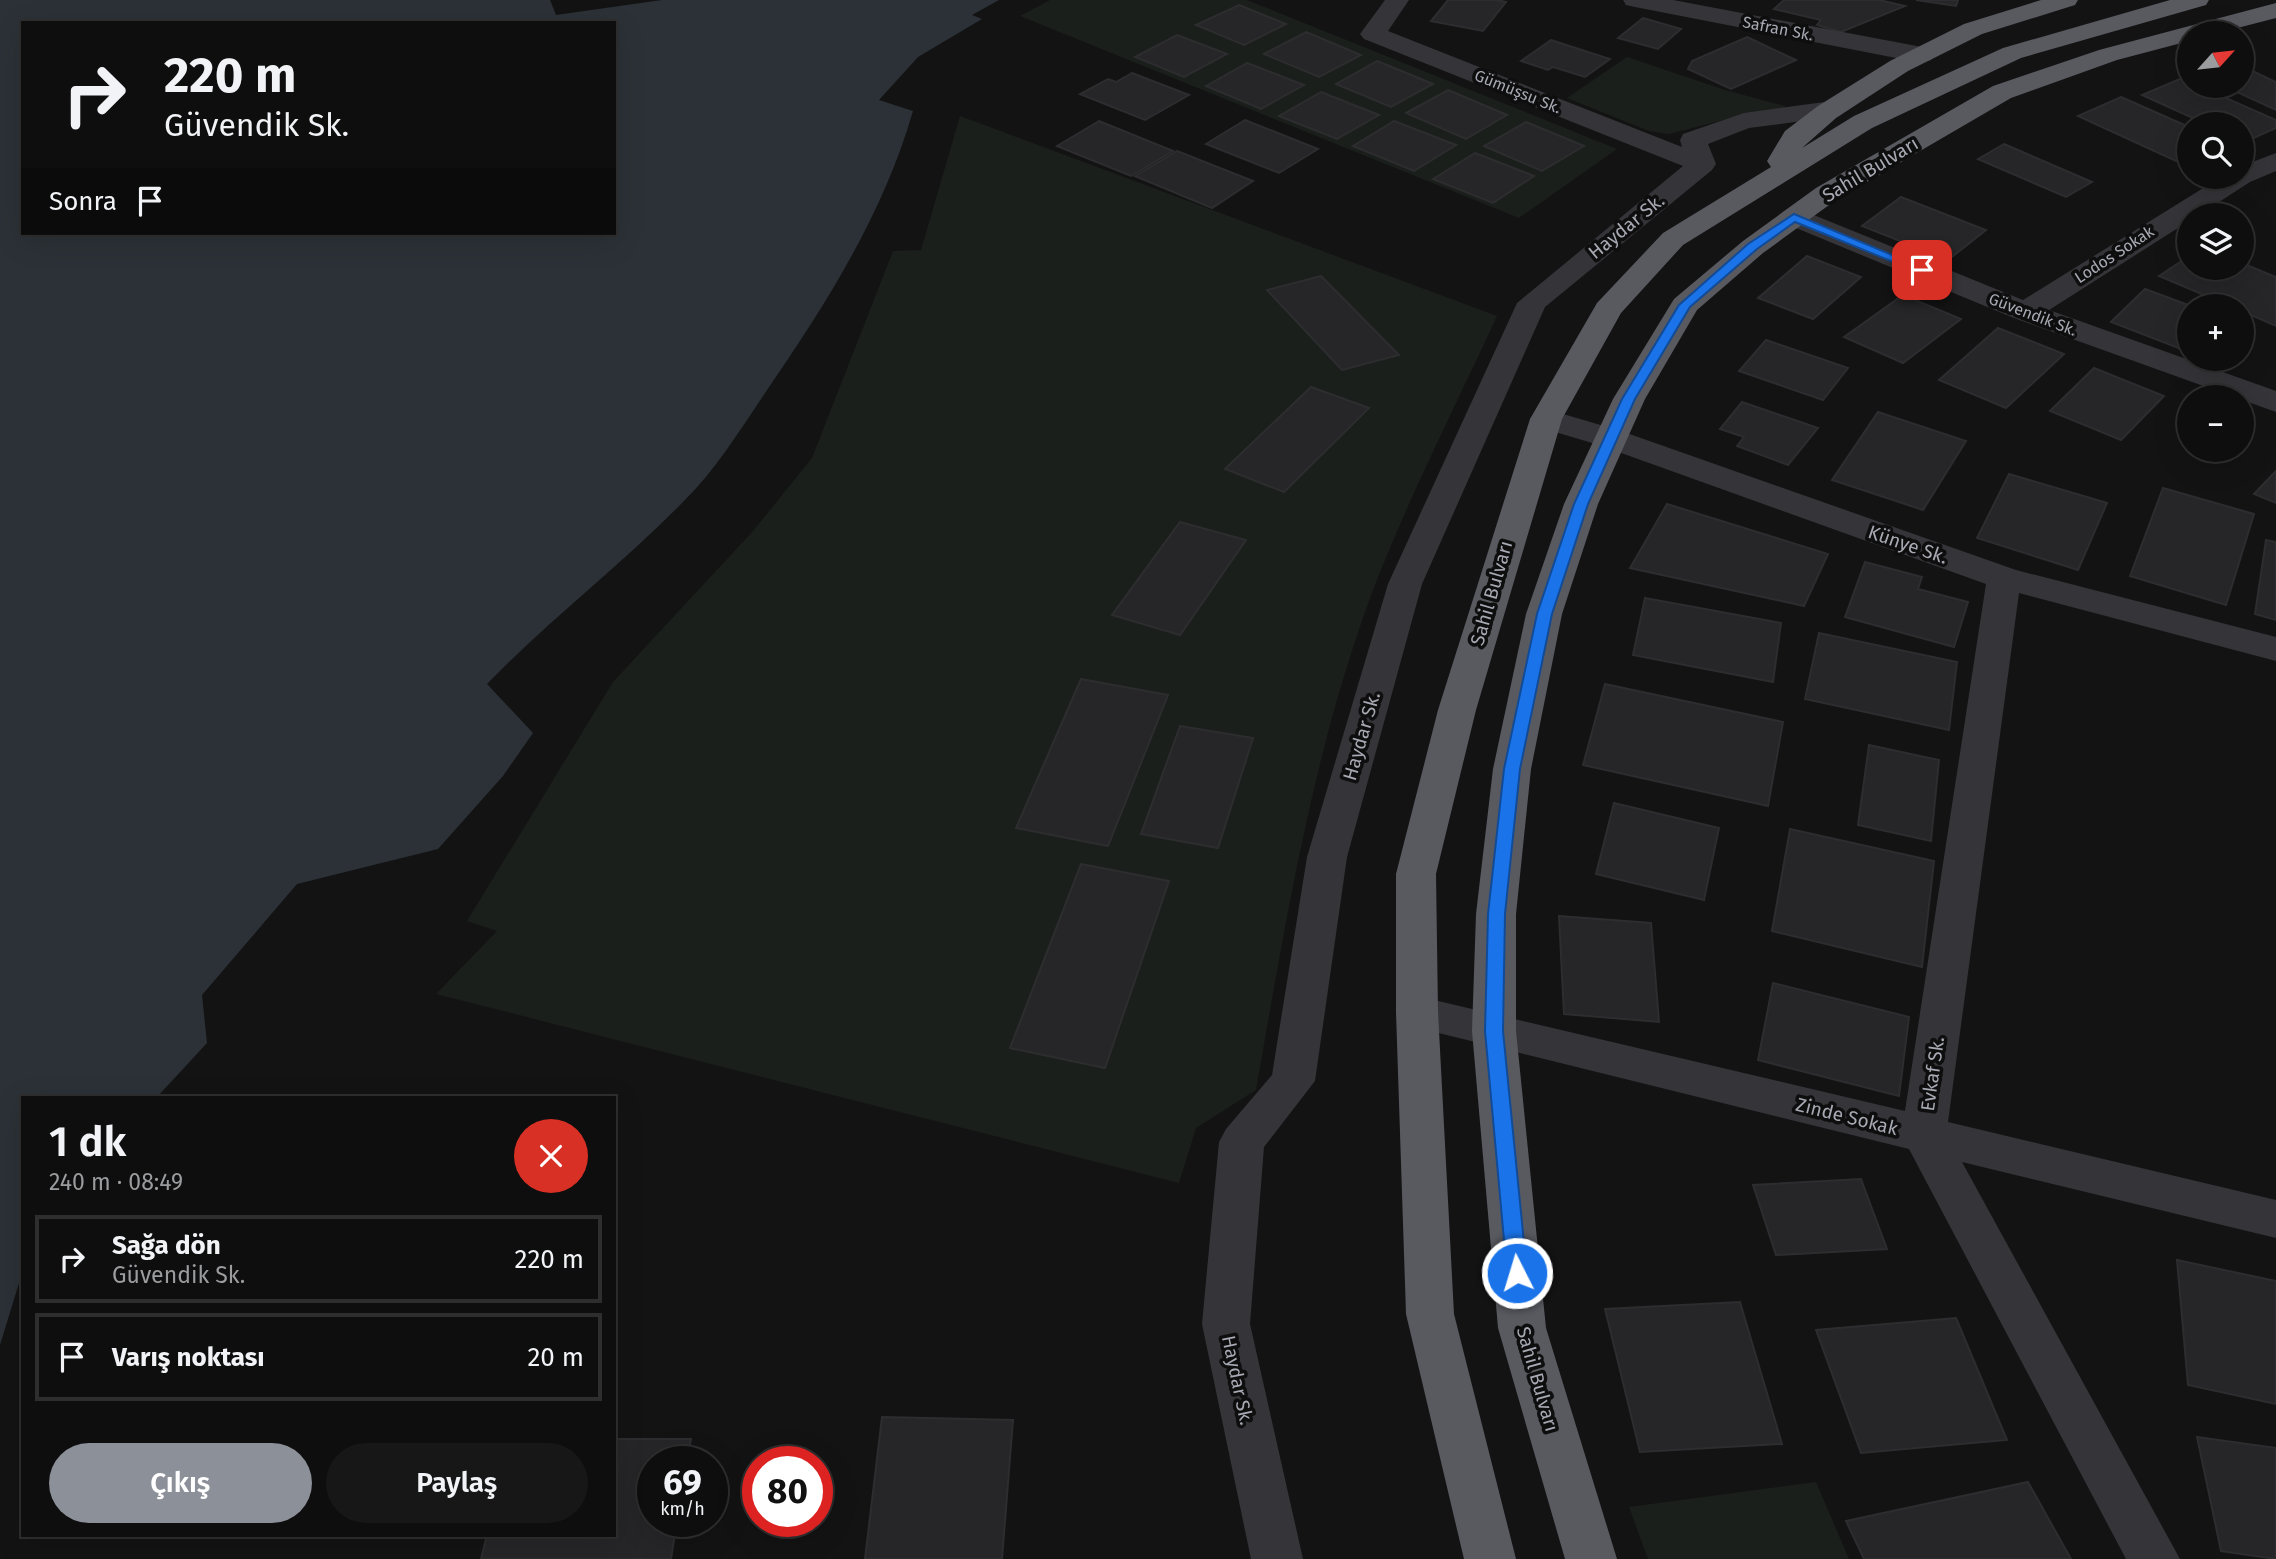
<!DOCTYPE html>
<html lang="tr">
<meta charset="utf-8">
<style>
body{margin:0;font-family:"Fira Sans",sans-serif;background:#171718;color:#f1f3f6;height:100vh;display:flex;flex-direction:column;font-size:26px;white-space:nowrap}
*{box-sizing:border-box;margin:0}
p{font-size:23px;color:#9b9c9e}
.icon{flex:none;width:38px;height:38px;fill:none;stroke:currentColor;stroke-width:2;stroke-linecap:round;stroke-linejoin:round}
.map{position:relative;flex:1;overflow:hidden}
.side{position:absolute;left:21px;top:1096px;width:595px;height:441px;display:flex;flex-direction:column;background:#0e0e0f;border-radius:0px;box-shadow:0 7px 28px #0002,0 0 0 2px #2e2e2f}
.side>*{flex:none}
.hud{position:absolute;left:21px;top:21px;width:595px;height:214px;border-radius:0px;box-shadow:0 7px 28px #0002,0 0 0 2px #2e2e2f;background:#0e0e0f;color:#f1f3f6;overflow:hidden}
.needle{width:46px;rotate:63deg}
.tools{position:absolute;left:2177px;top:21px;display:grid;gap:14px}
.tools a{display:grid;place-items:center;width:77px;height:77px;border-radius:50%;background:#0e0e0f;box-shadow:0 7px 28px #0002,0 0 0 2px #2e2e2f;font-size:35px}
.speed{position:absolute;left:637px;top:1446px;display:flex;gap:14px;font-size:35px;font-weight:700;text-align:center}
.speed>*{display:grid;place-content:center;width:91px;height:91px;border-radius:50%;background:#0e0e0f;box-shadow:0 7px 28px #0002,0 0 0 2px #2e2e2f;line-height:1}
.speed small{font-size:18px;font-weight:400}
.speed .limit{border:10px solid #d22;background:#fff;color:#111}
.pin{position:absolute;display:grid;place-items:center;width:60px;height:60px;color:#fff;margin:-30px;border-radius:14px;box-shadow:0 4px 10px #0006}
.me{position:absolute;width:77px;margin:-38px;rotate:355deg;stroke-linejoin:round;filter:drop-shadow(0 0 5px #0008)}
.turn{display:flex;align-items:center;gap:24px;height:147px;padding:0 28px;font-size:32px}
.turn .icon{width:91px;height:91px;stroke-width:2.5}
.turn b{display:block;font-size:49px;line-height:60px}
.then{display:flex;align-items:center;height:66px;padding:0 28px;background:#0003;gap:14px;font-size:26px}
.round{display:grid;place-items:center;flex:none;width:74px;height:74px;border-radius:37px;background:#171718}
.headline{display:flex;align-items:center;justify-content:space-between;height:119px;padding:0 28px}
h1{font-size:42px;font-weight:600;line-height:52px}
.button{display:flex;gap:14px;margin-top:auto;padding:14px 28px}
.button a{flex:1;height:80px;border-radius:42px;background:#8c9099;color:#fff;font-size:28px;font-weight:600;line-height:80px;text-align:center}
.button a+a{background:#171718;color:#f1f3f6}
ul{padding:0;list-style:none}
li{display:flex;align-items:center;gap:21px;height:88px;margin:0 14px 10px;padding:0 14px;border:4px solid #2e2e2f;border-radius:0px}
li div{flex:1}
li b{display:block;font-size:26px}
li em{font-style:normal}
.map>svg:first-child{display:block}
</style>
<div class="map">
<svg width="2276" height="1559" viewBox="0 0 2276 1559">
<rect width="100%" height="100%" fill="#131314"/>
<g fill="#1a1f1b">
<path d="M 1050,0 L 1247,0 L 1617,149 L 1519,218 L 1020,16 Z"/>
<path d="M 1627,57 L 1725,90 L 1785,106 L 1783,111 L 1747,114 L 1669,134 L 1649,131 L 1567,98 Z"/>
<path d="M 960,116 L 1497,316 C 1458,401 1415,485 1380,572 C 1315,738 1287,914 1256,1090 L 1196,1128 L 1179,1183 L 436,994 L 497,931 L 467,921 L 613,682 L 753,531 L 812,458 L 893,251 L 921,250 Z"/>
<path d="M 1816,1482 L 1849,1559 L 1648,1559 L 1629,1507 Z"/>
</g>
<path fill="#2b3136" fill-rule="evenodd" d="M 0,0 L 550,0 L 556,15 L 662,0 L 999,0 L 972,15 L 982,19 L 918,57 L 879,100 L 913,111 C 883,215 826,304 765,393 C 740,430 715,471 682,503 C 620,566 549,620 487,684 L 533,733 L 503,776 L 438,849 L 297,884 L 202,995 L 207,1043 L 157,1097 L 23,1097 L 23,1270 L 0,1345 ZM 23,23 L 614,23 L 614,233 L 23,233 Z"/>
<g fill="#262628" stroke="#2d2d30" stroke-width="2">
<path d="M 1448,0 L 1496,0 L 1506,2 L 1483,31 L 1431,21 Z"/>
<path d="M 1784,0 L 1879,0 L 1905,6 L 1841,32 L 1817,25 L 1821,20 L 1774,9 Z"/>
<path d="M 1916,0 L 1958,0 L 1956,6 Z"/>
<path d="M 1239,5 L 1286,24 L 1244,45 L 1196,25 Z"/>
<path d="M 1643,18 L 1681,29 L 1658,49 L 1618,38 Z"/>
<path d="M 1306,32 L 1361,55 L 1319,77 L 1264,54 Z"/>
<path d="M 1177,35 L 1227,54 L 1184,77 L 1135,57 Z"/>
<path d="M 1747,37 L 1796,60 L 1731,89 L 1688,69 L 1692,61 Z"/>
<path d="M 1551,40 L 1610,59 L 1585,77 L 1553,67 L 1548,70 L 1521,61 Z"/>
<path d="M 1377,61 L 1433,84 L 1391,107 L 1336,84 Z"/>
<path d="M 1247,63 L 1304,85 L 1261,109 L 1206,86 Z"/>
<path d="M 2242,66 L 2276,82 L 2276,110 L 2224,86 L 2242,86 Z"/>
<path d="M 1132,73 L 1189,95 L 1145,120 L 1080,94 L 1108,79 L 1116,82 Z"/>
<path d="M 2182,78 L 2189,81 L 2189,86 L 2199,86 L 2276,120 L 2276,128 L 2245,142 L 2242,141 L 2242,124 L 2206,124 L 2142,95 Z"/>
<path d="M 1448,90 L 1507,115 L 1466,139 L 1406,113 Z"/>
<path d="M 1321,92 L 1379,115 L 1337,139 L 1279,116 Z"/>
<path d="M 2121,97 L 2189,127 L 2189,167 L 2078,116 Z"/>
<path d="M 1245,120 L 1318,149 L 1279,173 L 1206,144 Z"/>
<path d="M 1099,121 L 1173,151 L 1131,176 L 1057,146 Z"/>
<path d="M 1394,121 L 1456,145 L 1414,171 L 1353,146 Z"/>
<path d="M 1526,122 L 1584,146 L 1542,171 L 1484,146 Z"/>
<path d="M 2004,144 L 2092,182 L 2066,197 L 1978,159 Z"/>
<path d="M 1177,151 L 1253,181 L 1212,208 L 1135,176 Z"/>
<path d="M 1475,153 L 1534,176 L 1493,203 L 1433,179 Z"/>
<path d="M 1901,197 L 1986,230 L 1948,260 L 1862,226 Z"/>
<path d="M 1807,256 L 1861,277 L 1813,319 L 1758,298 Z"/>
<path d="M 2189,256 L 2189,268 L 2242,268 L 2242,263 L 2276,277 L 2276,326 L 2242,311 L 2242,306 L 2230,306 L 2159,276 Z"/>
<path d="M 1321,276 L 1399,355 L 1342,370 L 1267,290 Z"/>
<path d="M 2145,289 L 2191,306 L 2189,352 L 2111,322 Z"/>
<path d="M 1903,295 L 1961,319 L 1903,363 L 1844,337 Z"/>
<path d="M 1998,328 L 2064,354 L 2006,408 L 1939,380 Z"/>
<path d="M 1766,340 L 1848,368 L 1823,400 L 1739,371 Z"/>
<path d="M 2094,368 L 2164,396 L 2121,440 L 2050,411 Z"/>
<path d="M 1311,387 L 1369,408 L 1284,492 L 1225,469 Z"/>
<path d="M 1742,402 L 1818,428 L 1788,465 L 1737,446 L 1744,437 L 1720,429 Z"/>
<path d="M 1878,412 L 1966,441 L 1923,510 L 1832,480 Z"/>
<path d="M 2276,471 L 2276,503 L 2254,494 Z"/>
<path d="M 2009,474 L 2107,503 L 2078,570 L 1977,538 Z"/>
<path d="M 2163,488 L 2254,514 L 2226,605 L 2130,576 Z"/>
<path d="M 1667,504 L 1828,554 L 1804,606 L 1630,568 Z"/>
<path d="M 1180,522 L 1246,540 L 1180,635 L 1112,615 Z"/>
<path d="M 2266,540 L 2276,542 L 2276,620 L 2255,614 Z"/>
<path d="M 1865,562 L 1922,577 L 1918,589 L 1968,602 L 1954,647 L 1845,617 Z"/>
<path d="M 1645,598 L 1781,623 L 1773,682 L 1633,655 Z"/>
<path d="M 1819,633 L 1957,662 L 1949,730 L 1805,699 Z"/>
<path d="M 1081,679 L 1168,695 L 1108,846 L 1016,828 Z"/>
<path d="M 1605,684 L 1783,722 L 1768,806 L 1583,765 Z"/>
<path d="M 1180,726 L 1253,738 L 1218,848 L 1141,834 Z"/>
<path d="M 1869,745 L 1939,760 L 1931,841 L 1858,825 Z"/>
<path d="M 1614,803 L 1719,828 L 1704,900 L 1596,874 Z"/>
<path d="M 1790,829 L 1934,861 L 1922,967 L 1772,931 Z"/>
<path d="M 1081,864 L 1169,881 L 1105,1068 L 1010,1048 Z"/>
<path d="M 1559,916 L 1651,923 L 1659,1022 L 1564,1014 Z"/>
<path d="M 1773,983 L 1909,1017 L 1899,1096 L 1758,1060 Z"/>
<path d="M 1861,1179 L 1887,1249 L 1776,1255 L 1753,1185 Z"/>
<path d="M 2177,1260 L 2276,1281 L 2276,1404 L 2188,1385 Z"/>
<path d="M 1740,1302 L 1782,1444 L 1640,1452 L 1605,1309 Z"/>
<path d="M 1956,1318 L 2007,1440 L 1861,1453 L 1816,1330 Z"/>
<path d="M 882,1417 L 1013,1420 L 1002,1559 L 865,1559 Z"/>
<path d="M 2197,1437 L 2276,1448 L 2276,1559 L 2221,1551 Z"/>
<path d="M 614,1439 L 691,1439 L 687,1461 L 653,1461 L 653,1521 L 677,1521 L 671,1559 L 481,1559 L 487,1535 L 614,1535 Z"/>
<path d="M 2028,1482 L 2071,1559 L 1864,1559 L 1846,1521 Z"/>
</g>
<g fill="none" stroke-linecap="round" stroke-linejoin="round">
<g fill="#353539" fill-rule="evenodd">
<path d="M 1385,0 L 1409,0 L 1388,31 L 1682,147 L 1680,140 L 1683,134 L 1744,113 L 1832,101 L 1841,103 L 1845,109 L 1841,115 L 1832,117 L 1749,128 L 1708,144 L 1716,164 L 1712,170 L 1545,307 L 1422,584 L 1347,857 L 1315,1081 L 1264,1147 L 1250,1324 L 1303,1559 L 1251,1559 L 1202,1324 L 1219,1142 L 1226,1129 L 1272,1075 L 1307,857 L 1388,584 L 1517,303 L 1683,166 L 1364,39 L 1360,34 Z"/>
<path d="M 1623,0 L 1673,0 L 1922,47 L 1931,50 L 1935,55 L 1931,60 L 1922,63 L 1635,7 L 1626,5 Z"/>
<path d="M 2276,153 L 2276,171 L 2250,182 L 2199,215 L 2189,215 L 2189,221 L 2049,310 L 2276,391 L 2276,412 L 2014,318 L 1784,223 L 1780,217 L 1784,211 L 1794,208 L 1804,211 L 2023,300 L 2221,177 L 2242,177 L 2242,166 Z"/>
<path d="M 1546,409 L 1621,431 L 2016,570 L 2276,637 L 2276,661 L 2019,593 L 1948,1122 L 2276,1200 L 2276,1238 L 1962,1162 L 2180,1559 L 2126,1559 L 1909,1149 L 1402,1024 L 1396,1012 L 1402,1000 L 1417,996 L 1905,1111 L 1986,584 L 1599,445 L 1535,426 L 1530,419 L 1535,412 Z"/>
</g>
<g fill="#595a60" fill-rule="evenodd">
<path d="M 2041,0 L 2078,0 L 2075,5 L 1982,34 L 1908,71 L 1836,118 L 1802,148 L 1854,116 L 2003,48 L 2170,0 L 2209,0 L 2206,5 L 2021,58 L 1872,128 L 1683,245 L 1621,313 L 1562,419 L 1476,710 L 1436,874 L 1438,1012 L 1454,1314 L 1516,1559 L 1464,1559 L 1406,1314 L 1396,1012 L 1396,874 L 1438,710 L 1530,419 L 1597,303 L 1663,233 L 1771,167 L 1767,161 L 1785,131 L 1818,106 L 1890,61 L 1964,24 Z"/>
<path d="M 2276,3 L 2276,18 L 2218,33 L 2189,33 L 2189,41 L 2117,60 L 2011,98 L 1836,200 L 1763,253 L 1697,310 L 1645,399 L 1598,504 L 1562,614 L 1531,769 L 1516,914 L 1516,1031 L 1546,1328 L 1617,1559 L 1565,1559 L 1498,1328 L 1472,1031 L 1476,914 L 1493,769 L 1526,614 L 1564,504 L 1613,399 L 1674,299 L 1743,241 L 1816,188 L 1993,86 L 2099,50 Z"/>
</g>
</g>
<path fill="#1a73e8" stroke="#114b97" stroke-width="2" d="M 1794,214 L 1928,270 L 1918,272 L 1795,222 L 1757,249 L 1690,307 L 1635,399 L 1588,504 L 1552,614 L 1520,769 L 1505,914 L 1503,1031 L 1527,1273 L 1524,1279 L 1517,1282 L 1510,1279 L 1507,1273 L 1485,1031 L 1488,914 L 1504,769 L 1537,614 L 1574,504 L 1622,399 L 1679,305 L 1748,244 Z"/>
<g text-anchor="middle" stroke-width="7" stroke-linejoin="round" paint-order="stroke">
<g font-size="16" fill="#a7aab3" stroke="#0e0e0f">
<text transform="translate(1778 28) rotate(11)" y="6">Safran Sk.</text>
<text transform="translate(1518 91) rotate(22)" y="6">Gümüşsu Sk.</text>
<text transform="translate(2114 254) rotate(-33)" y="6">Lodos Sokak</text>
<text transform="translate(2033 314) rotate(21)" y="6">Güvendik Sk.</text>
</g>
<g font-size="19" fill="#a7aab3" stroke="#0e0e0f">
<text transform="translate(1870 169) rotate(-31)" y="7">Sahil Bulvarı</text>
<text transform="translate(1626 226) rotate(-39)" y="7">Haydar Sk.</text>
<text transform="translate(1908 544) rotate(19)" y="7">Künye Sk.</text>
<text transform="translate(1491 593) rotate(-74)" y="7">Sahil Bulvarı</text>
<text transform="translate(1361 736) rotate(-74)" y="7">Haydar Sk.</text>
<text transform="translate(1932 1074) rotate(-82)" y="7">Evkaf Sk.</text>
<text transform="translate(1847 1116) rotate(14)" y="7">Zinde Sokak</text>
<text transform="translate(1538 1379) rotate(74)" y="7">Sahil Bulvarı</text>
<text transform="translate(1238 1380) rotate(78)" y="7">Haydar Sk.</text>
</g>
</g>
</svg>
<div class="tools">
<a><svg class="needle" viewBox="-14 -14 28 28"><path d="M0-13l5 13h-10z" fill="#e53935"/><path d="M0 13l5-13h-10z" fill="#9b9c9e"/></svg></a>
<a><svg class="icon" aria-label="search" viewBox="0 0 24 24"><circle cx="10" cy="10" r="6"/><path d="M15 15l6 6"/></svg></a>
<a><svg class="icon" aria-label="layers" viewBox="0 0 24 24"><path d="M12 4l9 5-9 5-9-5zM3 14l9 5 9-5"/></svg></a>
<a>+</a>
<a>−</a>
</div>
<div class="speed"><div>69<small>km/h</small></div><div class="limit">80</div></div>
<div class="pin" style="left:1922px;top:270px;background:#d93025"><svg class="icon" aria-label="arrive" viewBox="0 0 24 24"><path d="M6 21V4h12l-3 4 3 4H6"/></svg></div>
<svg class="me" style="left:1517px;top:1273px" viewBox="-20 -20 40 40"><circle r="17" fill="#1a73e8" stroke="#fff" stroke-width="3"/><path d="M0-11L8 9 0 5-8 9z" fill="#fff"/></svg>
<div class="hud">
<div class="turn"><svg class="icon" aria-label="right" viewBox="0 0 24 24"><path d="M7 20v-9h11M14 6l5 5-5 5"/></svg><div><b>220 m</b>Güvendik Sk.</div></div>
<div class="then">Sonra<svg class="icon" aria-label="arrive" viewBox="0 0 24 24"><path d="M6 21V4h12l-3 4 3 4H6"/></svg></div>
</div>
<section class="side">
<div class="headline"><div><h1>1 dk</h1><p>240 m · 08:49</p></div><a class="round" style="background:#d93025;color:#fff"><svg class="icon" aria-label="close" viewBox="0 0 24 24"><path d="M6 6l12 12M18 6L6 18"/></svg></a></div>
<ul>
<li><svg class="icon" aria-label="right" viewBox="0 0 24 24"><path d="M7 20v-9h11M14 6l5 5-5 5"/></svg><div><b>Sağa dön</b><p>Güvendik Sk.</p></div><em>220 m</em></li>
<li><svg class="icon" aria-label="arrive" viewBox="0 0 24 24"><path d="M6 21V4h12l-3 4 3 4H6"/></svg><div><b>Varış noktası</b></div><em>20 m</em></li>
</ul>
<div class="button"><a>Çıkış</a><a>Paylaş</a></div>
</section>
</div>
